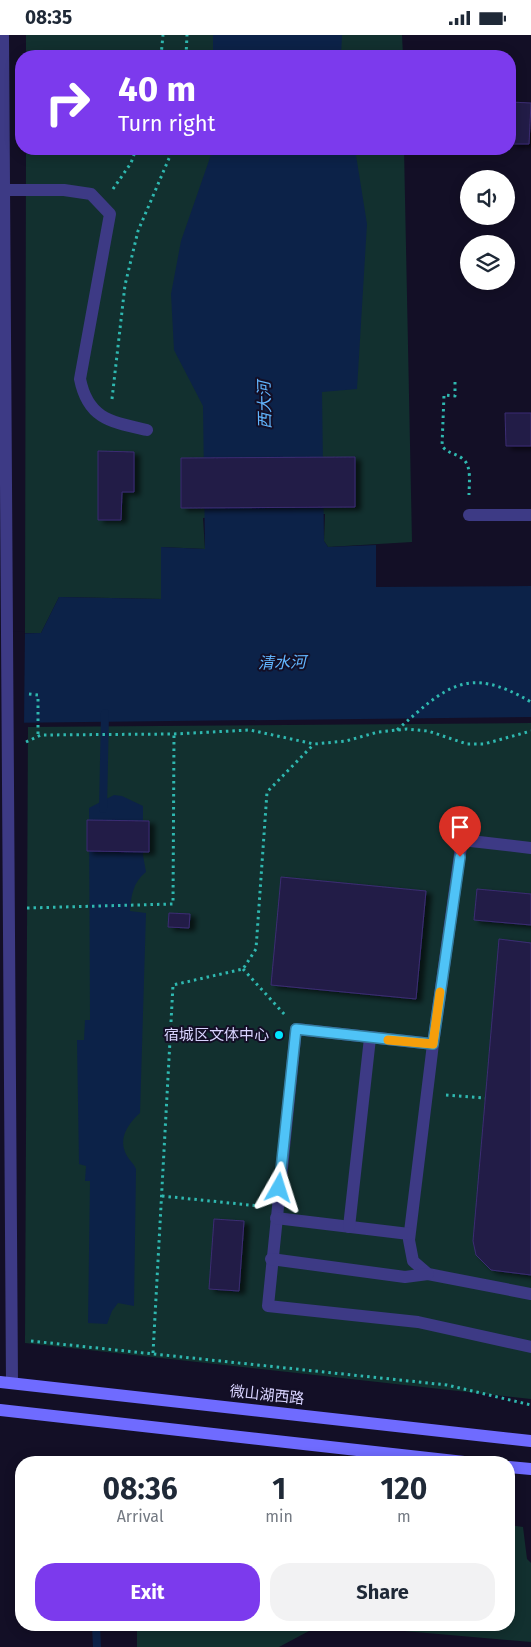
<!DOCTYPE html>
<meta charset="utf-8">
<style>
body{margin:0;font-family:"Fira Sans","Noto Sans SC",sans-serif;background:#f2f2f3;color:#1f2937;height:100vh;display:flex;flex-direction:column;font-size:19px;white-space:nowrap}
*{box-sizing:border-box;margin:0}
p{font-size:16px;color:#747a83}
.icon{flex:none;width:28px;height:28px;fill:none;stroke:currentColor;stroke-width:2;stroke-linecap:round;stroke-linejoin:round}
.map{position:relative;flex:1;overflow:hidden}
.drawer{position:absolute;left:15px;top:1421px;width:500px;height:175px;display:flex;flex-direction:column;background:#fff;border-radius:20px;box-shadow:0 2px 12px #0003}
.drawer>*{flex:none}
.guide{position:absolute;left:15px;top:15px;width:501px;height:105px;border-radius:20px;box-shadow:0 2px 12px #0003;background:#7c3aed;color:#fff;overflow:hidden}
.buttons{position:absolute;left:460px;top:135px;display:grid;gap:10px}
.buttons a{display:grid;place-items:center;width:55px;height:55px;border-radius:50%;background:#fff;box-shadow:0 2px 12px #0003;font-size:25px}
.pin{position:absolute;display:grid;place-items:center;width:42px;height:42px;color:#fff;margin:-51px -21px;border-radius:50% 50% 50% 0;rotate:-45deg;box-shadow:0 0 5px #0007}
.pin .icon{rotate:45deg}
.me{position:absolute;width:55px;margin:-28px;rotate:6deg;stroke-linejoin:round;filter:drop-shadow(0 0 4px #0008)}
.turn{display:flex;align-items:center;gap:18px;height:105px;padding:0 20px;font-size:22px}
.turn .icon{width:65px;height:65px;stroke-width:2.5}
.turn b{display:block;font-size:35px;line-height:42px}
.eta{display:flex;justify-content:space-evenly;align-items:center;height:85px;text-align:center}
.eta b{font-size:30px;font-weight:700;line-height:35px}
.primary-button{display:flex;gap:10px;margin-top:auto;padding:10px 20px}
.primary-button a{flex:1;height:58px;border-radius:20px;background:#7c3aed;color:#fff;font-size:20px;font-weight:700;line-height:58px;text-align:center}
.primary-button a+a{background:#f2f2f3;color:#1f2937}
.status{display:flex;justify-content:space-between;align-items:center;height:35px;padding:0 25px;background:#fff;direction:ltr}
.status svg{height:14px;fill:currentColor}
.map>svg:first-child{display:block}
</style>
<div class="status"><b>08:35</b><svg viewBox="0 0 49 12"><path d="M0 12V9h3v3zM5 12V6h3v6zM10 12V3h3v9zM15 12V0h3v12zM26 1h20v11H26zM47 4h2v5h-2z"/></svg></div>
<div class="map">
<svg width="531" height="1612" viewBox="0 0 531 1612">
<defs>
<filter id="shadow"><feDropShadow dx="5.5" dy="3" stdDeviation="2.5" flood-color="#0009"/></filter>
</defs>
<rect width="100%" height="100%" fill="#130f26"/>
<g fill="#12302f">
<path d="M 26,0 L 402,0 L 403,21 L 26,21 Z"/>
<path d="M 26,114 L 404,114 L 412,507 L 328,512 L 324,506 L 325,479 L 203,483 L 205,514 L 161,512 L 161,564 L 59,562 L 41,598 L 25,598 Z"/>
<path d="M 531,688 L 531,1364 L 25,1308 L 28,692 Z"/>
<path d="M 509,1490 L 523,1492 L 527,1524 L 531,1528 L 531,1607 L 335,1590 L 309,1596 L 279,1612 L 137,1612 L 137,1590 L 509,1590 Z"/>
</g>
<g fill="#0c2248">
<path d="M 213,0 L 342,0 L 341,21 L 213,21 Z"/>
<path d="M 213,114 L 355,114 L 367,189 L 357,354 L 322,357 L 324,506 L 328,512 L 376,510 L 376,552 L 531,551 L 531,682 L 0,688 L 0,599 L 41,598 L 59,562 L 161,564 L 161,512 L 205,514 L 203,371 L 174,315 L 171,259 L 181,206 Z"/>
<path d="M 114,760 L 122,761 L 143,771 L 143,820 L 146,837 C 133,847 131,861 130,876 L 146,878 L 140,1078 C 128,1089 117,1104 127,1121 C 130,1126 134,1129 136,1134 L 134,1271 L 118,1268 L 112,1276 L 107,1289 L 88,1288 L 90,1146 L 85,1146 L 86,1131 L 79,1129 L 77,1005 L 84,1005 L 85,985 L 90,985 L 89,773 Z"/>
</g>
<path fill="#130f26" d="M 25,596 L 24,690 L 0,690 L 0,597 Z"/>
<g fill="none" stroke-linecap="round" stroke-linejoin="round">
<g stroke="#0c2248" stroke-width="8">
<path d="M 103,774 L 105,678"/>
<path d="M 96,1590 L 97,1612"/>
</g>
</g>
<g fill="#241b47" stroke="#3b2d73" filter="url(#shadow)">
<path d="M 510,67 L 531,68 L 529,109 L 510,109 Z"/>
<path d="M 505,378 L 531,378 L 531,411 L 506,411 Z"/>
<path d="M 98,416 L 134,417 L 134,457 L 122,457 L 121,485 L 98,485 Z"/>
<path d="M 355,422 L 355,472 L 181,473 L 181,423 Z"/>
<path d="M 87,785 L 149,786 L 149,817 L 87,816 Z"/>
<path d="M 281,842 L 426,856 L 416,964 L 271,950 Z"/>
<path d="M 477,854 L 531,859 L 531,890 L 474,885 Z"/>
<path d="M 169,878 L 190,879 L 189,893 L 168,892 Z"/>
<path d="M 499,904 L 531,908 L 531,1240 L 491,1235 L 476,1220 L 473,1206 Z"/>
<path d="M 214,1184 L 244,1186 L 239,1256 L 209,1254 Z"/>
</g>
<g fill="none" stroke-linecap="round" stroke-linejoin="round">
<g stroke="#2fb8b0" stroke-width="3" stroke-dasharray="2.5 4" stroke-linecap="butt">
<path d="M 161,21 L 163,0"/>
<path d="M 186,21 L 187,0"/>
<path d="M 113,154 L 131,128 L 136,114"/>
<path d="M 455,347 L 455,361 L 444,360 L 442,411 C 448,419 456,418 463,424 C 472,431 469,449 469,460"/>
<path d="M 112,364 L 125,250 L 138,196 L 173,114"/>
<path d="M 29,659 L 38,660 L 38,702"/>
<path d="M 397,695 C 446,652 467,629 531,667"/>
<path d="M 26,707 L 41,700 L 174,699 L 250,695 L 314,709 L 346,706 L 378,697 L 407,694 L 428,696 L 467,709 L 484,709 L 531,696"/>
<path d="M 27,873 L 173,869 L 174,699"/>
<path d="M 243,934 L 285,980"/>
<path d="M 446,1060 L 485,1063"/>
<path d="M 162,1161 L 259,1171"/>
<path d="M 31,1306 L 447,1350 L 531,1370"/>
<path d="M 153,1318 L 173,950 L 243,934 L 256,914 L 267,757 L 314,709"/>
</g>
<g stroke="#3d3a85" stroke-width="12">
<path d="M 3,0 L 12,1348"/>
<path d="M 0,155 L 64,155 L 91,159 L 110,179 L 80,344 C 88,384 111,387 147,395"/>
<path d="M 469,480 L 531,480"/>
<path d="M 531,813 L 462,805 L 433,1009 L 409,1205 L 413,1226 L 428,1239 L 531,1259"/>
<path d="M 433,1009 L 296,994 L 268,1271 L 418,1287 L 531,1312"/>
<path d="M 276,1183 L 409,1199"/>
<path d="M 349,1192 L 370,1003"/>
<path d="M 271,1224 L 405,1242 L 428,1239"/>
</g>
<g stroke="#6f6bff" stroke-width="12">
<path d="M 0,1347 L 531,1406"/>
<path d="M 0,1375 L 473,1428"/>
<path d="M 509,1432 L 531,1434"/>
</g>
</g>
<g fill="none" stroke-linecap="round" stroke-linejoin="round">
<defs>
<path id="route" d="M 279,1153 L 296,994 L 433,1009 L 460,822"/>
</defs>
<use href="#route" stroke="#337fa1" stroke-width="12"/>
<use href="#route" stroke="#4fc3f7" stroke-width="9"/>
<path stroke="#f59e0b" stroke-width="9" d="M 388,1005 L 433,1009 L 440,957"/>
</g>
<circle fill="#00e5ff" stroke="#130f26" stroke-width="2" cx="279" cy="1000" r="5"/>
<g text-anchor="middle" stroke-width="4" stroke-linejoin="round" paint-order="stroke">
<g font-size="15" fill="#d9d4ff" stroke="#130f26" text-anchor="end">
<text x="269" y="1005">宿城区文体中心</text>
</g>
<g font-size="15" fill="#d9d4ff" stroke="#130f26">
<text transform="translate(267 1360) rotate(6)" y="5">微山湖西路</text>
</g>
<g font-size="16" font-style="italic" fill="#62b6ff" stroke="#130f26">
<text transform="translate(264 370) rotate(-91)" y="6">西大河</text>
<text transform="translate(282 627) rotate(-1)" y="6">清水河</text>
</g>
</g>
</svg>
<div class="buttons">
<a><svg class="icon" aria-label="sound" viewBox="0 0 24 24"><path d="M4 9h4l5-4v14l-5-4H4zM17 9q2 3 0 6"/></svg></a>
<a><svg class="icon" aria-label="layers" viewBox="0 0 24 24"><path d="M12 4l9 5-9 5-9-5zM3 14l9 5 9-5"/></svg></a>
</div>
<div class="pin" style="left:460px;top:822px;background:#d93025"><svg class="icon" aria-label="arrive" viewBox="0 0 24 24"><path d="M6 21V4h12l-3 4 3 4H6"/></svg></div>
<svg class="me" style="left:279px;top:1153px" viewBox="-20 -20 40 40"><path d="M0-17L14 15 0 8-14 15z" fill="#4fc3f7" stroke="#fff" stroke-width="4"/></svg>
<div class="guide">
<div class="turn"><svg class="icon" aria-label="right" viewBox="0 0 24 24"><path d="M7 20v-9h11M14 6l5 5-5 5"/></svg><div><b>40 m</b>Turn right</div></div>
</div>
<section class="drawer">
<div class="eta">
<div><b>08:36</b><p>Arrival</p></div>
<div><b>1</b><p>min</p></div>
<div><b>120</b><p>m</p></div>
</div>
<div class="primary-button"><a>Exit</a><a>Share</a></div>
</section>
</div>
